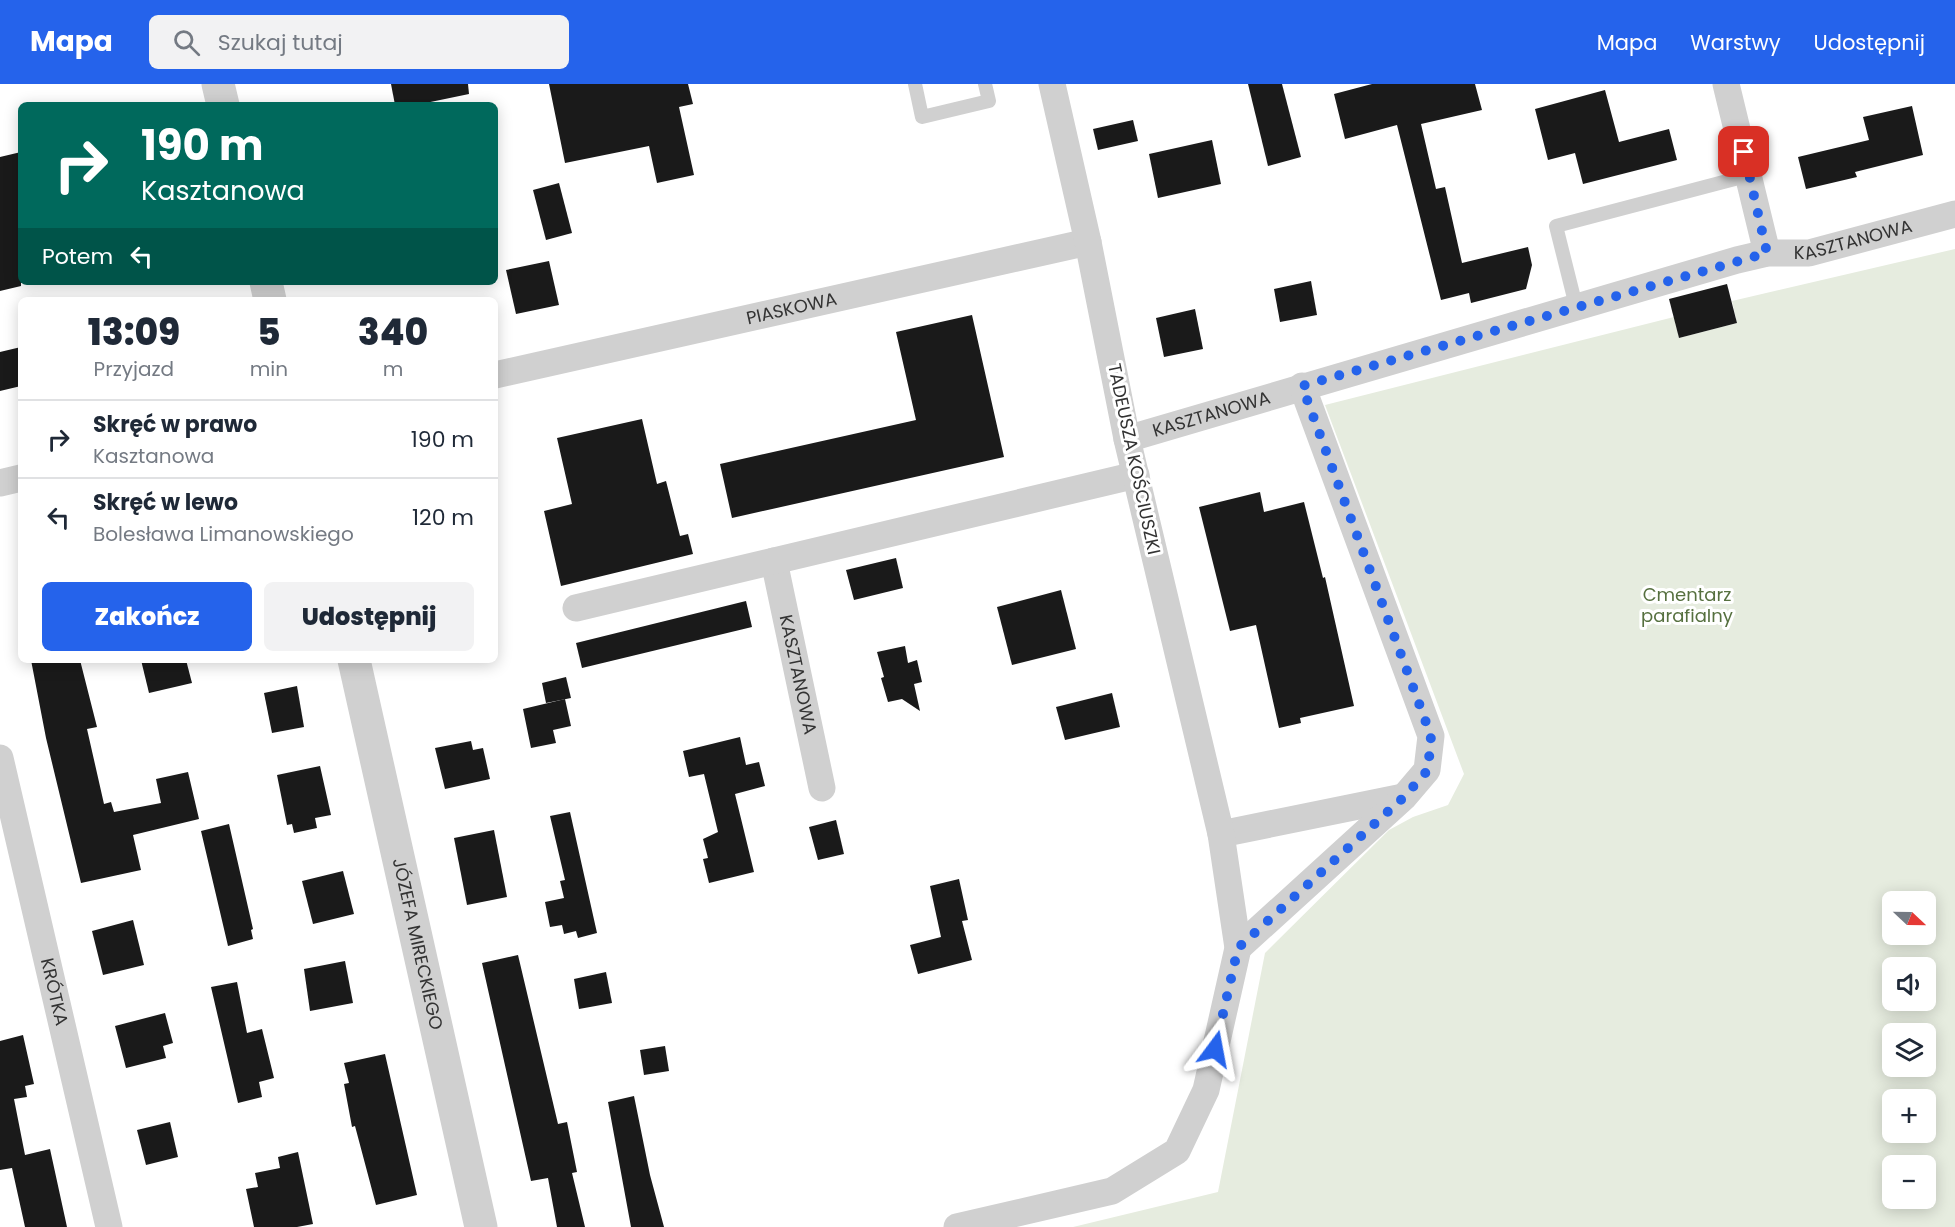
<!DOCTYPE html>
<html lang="pl">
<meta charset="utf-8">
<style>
body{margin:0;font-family:Poppins,sans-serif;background:#f2f2f3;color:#1f2937;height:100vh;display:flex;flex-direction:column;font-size:22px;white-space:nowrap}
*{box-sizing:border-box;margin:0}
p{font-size:20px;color:#747a83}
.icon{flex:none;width:33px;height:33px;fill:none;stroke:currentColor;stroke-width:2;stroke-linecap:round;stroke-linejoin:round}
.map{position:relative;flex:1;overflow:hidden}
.sheet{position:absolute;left:18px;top:213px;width:480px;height:366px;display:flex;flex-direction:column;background:#fff;border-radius:9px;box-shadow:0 3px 15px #0003}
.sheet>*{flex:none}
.guide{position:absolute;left:18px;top:18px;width:480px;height:183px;border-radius:9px;box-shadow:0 3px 15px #0003;background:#00695c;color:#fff;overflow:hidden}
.needle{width:39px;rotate:112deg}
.controls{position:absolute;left:1882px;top:807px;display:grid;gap:12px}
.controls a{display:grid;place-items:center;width:54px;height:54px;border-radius:9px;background:#fff;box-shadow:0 3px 15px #0003;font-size:30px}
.pin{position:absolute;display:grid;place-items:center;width:51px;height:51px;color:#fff;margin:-26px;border-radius:12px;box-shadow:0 3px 9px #0006}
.me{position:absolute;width:66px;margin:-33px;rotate:13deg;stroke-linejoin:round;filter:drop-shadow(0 0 4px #0008)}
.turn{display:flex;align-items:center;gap:21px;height:126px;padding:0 24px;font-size:27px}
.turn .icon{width:78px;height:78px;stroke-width:2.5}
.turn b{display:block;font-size:42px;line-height:51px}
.then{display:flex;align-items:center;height:57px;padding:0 24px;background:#0003;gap:12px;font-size:22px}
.eta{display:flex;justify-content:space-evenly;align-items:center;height:102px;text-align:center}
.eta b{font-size:36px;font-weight:800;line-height:42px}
.action{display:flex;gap:12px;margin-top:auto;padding:12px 24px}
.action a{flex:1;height:69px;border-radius:9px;background:#2563eb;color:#fff;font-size:24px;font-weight:800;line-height:69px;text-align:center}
.action a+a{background:#f2f2f3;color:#1f2937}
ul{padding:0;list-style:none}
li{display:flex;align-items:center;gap:18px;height:78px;padding:0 24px;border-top:2px solid #e0e1e3}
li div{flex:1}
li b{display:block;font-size:22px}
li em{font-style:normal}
header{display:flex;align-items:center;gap:36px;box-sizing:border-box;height:84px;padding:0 30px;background:#2563eb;color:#fff}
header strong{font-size:28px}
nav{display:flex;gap:33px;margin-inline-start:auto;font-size:21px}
.search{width:420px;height:54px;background:#f2f2f3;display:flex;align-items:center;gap:15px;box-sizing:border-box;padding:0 21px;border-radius:9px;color:#747a83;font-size:22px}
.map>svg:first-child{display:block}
</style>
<header>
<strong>Mapa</strong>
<div class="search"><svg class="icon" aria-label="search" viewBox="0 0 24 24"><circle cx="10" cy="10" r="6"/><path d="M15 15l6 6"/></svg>Szukaj tutaj</div>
<nav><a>Mapa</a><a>Warstwy</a><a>Udostępnij</a></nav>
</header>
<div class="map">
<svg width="1955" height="1143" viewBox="0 0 1955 1143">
<rect width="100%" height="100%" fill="#fff"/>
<path fill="#e6ecdf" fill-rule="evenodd" d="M 1955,165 L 1955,1143 L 1073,1143 L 1218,1108 L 1265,869 L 1389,746 L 1413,733 L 1448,721 L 1464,690 L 1325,321 L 1674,233 L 1679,254 L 1737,239 L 1732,217 ZM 1893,818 L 1926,818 L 1926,850 L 1893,850 ZM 1893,884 L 1926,884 L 1926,916 L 1893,916 ZM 1893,950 L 1926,950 L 1926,982 L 1893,982 ZM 1893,1016 L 1926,1016 L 1926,1048 L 1893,1048 ZM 1893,1082 L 1926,1082 L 1926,1114 L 1893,1114 Z"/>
<g fill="#1a1a1a">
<path d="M 391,0 L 468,0 L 469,10 L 416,21 L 395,21 Z"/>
<path d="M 549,0 L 688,0 L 693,20 L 679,23 L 694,91 L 657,99 L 649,62 L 565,79 Z"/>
<path d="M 1248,0 L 1282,0 L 1301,73 L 1268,82 Z"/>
<path d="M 1372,0 L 1475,0 L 1482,26 L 1421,40 L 1436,105 L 1445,103 L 1462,179 L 1528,163 L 1532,181 L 1526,205 L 1471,219 L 1469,209 L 1441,216 L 1397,41 L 1345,55 L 1334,10 Z"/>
<path d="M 1605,6 L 1619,58 L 1669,45 L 1677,76 L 1583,100 L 1575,69 L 1548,76 L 1535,25 Z"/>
<path d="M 1912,22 L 1923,71 L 1855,88 L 1857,93 L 1806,105 L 1798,73 L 1869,56 L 1863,33 Z"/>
<path d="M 1133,36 L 1138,57 L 1098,66 L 1093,45 Z"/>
<path d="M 1212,56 L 1221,100 L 1158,114 L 1149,70 Z"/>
<path d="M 21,68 L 21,202 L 0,207 L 0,73 Z"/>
<path d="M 559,99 L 572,149 L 546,156 L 533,106 Z"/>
<path d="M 549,177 L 559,221 L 516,230 L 506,186 Z"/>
<path d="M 1311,197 L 1317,231 L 1280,238 L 1274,205 Z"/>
<path d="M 1727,200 L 1737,239 L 1679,254 L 1669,215 Z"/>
<path d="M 1195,225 L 1203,265 L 1164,273 L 1156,234 Z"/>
<path d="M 972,231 L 1004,373 L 732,434 L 720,380 L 916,336 L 896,248 Z"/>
<path d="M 21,263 L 21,302 L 0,307 L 0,268 Z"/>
<path d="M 642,335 L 657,400 L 666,397 L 680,452 L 688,450 L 693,470 L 561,502 L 544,427 L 572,420 L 557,354 Z"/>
<path d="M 1260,408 L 1264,428 L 1304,418 L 1323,494 L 1325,493 L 1354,622 L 1300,634 L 1301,639 L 1279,644 L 1256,541 L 1230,547 L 1199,423 Z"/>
<path d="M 896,474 L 903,504 L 854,516 L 846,486 Z"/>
<path d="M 1061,506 L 1076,565 L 1012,581 L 997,523 Z"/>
<path d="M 746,517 L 752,543 L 582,584 L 576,559 Z"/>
<path d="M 905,562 L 908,579 L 917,576 L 922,598 L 914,600 L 920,627 L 902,615 L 888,618 L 881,594 L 884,593 L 877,568 Z"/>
<path d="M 31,576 L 80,576 L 97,643 L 87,645 L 104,720 L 111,718 L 114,728 L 161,719 L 156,695 L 188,688 L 199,735 L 133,751 L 141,786 L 81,799 L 46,654 Z"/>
<path d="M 141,576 L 186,576 L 192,599 L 149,609 Z"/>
<path d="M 566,593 L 571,614 L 546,619 L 542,599 Z"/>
<path d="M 297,602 L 304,643 L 272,649 L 264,609 Z"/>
<path d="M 1112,609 L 1120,643 L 1065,656 L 1056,623 Z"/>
<path d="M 565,615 L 571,642 L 553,646 L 556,659 L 531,664 L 523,625 Z"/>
<path d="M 740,653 L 746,681 L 759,678 L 765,702 L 735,710 L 754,788 L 709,799 L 703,775 L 708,774 L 703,755 L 718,748 L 704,690 L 689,693 L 683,667 Z"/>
<path d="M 471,657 L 473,666 L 483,664 L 490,695 L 445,705 L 435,664 Z"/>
<path d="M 320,682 L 331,731 L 315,734 L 317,744 L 294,749 L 292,740 L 287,741 L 277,691 Z"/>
<path d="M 570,728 L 597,849 L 578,854 L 576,847 L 564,850 L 562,841 L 550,843 L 545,818 L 564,814 L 560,797 L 565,796 L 550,732 Z"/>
<path d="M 836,736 L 844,770 L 818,776 L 809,743 Z"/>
<path d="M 229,740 L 253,845 L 251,846 L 253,855 L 228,862 L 201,747 Z"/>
<path d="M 494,746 L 507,813 L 467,821 L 454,754 Z"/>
<path d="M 343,787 L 354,830 L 313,840 L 302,797 Z"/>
<path d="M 959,795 L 968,836 L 962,837 L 972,876 L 918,890 L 910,861 L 941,853 L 930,802 Z"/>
<path d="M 133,836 L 144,881 L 103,891 L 92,847 Z"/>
<path d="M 518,871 L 558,1040 L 567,1038 L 577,1088 L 572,1089 L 585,1143 L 557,1143 L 548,1094 L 531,1097 L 482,879 Z"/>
<path d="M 345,877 L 353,919 L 310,927 L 304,885 Z"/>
<path d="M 606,888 L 612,919 L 579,925 L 574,895 Z"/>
<path d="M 237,898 L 247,949 L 262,945 L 274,994 L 259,998 L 262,1013 L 238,1019 L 211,903 Z"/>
<path d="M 165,929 L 173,959 L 163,962 L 166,974 L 126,984 L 115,942 Z"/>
<path d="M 23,951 L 34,1000 L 25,1002 L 27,1013 L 14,1015 L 25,1071 L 50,1065 L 67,1143 L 25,1143 L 12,1084 L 0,1086 L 0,957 Z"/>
<path d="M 665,962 L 669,987 L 644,991 L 640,966 Z"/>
<path d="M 385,970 L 417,1111 L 376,1121 L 355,1042 L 352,1043 L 344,1000 L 349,999 L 344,979 Z"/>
<path d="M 634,1012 L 650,1091 L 664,1143 L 631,1143 L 608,1018 Z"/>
<path d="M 170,1038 L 178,1073 L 146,1081 L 137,1046 Z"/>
<path d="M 298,1068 L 313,1140 L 297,1143 L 254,1143 L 246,1105 L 258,1103 L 255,1089 L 280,1084 L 278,1073 Z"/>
</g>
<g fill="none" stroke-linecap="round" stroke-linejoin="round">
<g stroke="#d0d0d0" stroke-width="14">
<path d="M 915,0 L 922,33 L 989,17 L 985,0"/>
<path d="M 1576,222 L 1556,142 L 1750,91"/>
</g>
<g stroke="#d0d0d0" stroke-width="27">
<path d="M 1726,0 L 1767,169"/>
<path id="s1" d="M 495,291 L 1088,158"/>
<path id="s2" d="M 1127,355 L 1737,176 L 1767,169 L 1809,169 L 1955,130"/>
<path d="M 0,399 L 21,394"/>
<path id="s3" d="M 774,477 L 822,704"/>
<path d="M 576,524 L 1136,391"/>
<path id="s4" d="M 0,674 L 109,1143"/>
<path d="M 1221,750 L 1403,713"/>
<path d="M 1238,864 L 1404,713 L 1427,686 L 1431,652 L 1302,302"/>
<path d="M 957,1143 L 1112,1107 L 1177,1067 L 1206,1006 L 1238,864 L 1221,750 L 1127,355 L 1088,158 L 1052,0"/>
</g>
<g stroke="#d0d0d0" stroke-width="33">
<path d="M 218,0 L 223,21"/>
<path d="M 266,198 L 270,216"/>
<path id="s5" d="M 354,576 L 481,1143"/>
</g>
</g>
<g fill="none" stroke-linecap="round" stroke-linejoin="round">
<path stroke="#2563eb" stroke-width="10" stroke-dasharray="0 18" d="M 1215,965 L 1238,864 L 1404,713 L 1428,686 L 1431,652 L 1302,302 L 1767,169 L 1744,68"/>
</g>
<g text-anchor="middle" stroke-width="6" stroke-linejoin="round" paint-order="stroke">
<g font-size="18" fill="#333" stroke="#fff">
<text dy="6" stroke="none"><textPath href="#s2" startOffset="754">KASZTANOWA</textPath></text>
<text dy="6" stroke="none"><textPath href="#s1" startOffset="304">PIASKOWA</textPath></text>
<text dy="6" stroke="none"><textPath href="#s2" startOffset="88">KASZTANOWA</textPath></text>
<text transform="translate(1134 375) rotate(78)" y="6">TADEUSZA KOŚCIUSZKI</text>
<text dy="6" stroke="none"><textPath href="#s3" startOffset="116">KASZTANOWA</textPath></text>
<text dy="6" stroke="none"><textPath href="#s5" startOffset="291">JÓZEFA MIRECKIEGO</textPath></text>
<text dy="6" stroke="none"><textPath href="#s4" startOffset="240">KRÓTKA</textPath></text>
</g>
<g font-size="18" fill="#56703f" stroke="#fff">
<text x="1687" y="517">Cmentarz<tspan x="1687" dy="21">parafialny</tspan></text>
</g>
</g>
</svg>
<div class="controls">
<a><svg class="needle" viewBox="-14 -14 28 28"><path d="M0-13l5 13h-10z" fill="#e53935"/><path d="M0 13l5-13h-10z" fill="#747a83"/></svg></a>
<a><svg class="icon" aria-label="sound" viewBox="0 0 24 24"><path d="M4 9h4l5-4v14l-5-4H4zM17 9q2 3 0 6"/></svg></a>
<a><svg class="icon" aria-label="layers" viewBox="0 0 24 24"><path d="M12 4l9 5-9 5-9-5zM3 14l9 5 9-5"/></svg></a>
<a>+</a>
<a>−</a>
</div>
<div class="pin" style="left:1744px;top:68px;background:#d93025"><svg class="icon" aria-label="arrive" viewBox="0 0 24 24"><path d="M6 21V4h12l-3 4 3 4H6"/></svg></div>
<svg class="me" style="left:1215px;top:965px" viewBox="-20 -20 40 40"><path d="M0-17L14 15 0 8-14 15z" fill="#2563eb" stroke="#fff" stroke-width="4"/></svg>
<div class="guide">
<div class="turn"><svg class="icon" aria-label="right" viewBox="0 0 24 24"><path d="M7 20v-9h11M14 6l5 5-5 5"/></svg><div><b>190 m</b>Kasztanowa</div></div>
<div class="then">Potem<svg class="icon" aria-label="left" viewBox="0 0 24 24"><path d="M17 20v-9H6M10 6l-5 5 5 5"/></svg></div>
</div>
<section class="sheet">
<div class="eta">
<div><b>13:09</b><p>Przyjazd</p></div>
<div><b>5</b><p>min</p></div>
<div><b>340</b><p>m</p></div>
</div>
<ul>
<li><svg class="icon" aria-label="right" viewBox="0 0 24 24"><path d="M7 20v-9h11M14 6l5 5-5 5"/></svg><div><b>Skręć w prawo</b><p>Kasztanowa</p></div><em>190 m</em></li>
<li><svg class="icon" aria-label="left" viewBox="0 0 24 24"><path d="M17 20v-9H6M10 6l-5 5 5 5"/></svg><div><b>Skręć w lewo</b><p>Bolesława Limanowskiego</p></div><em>120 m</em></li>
</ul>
<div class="action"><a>Zakończ</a><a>Udostępnij</a></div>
</section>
</div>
